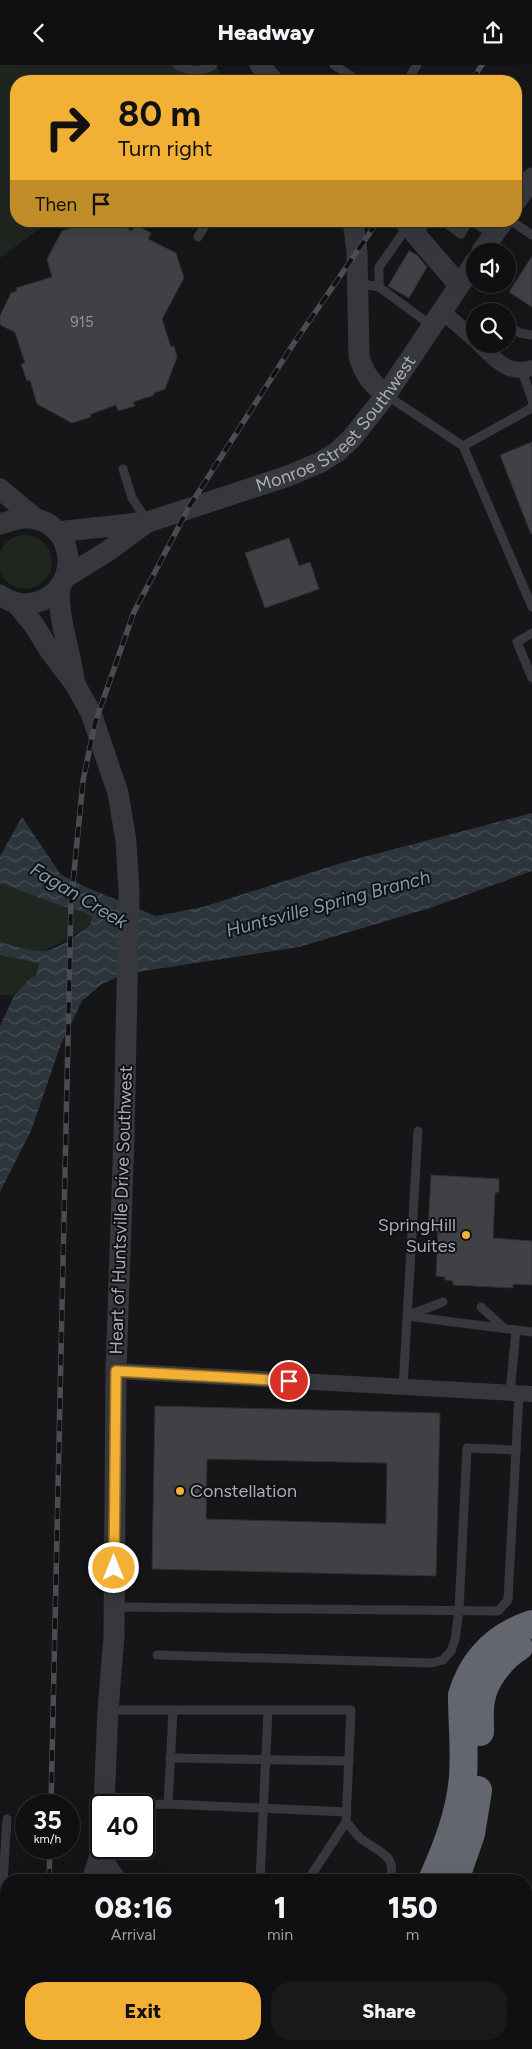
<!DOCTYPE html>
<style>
body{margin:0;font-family:Figtree,sans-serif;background:#19191b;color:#f1f3f6;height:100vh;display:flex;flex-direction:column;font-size:19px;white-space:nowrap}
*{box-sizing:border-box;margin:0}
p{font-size:16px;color:#9c9d9f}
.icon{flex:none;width:28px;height:28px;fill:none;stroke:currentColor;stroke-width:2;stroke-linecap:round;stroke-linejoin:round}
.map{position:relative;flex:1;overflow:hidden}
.details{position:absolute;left:0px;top:1809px;width:532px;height:176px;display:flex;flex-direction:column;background:#101012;border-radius:20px 20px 0 0;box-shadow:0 5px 20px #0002,0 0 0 1px #303032}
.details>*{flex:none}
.guide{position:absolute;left:10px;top:10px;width:512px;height:152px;border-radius:20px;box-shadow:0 5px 20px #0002,0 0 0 1px #303032;background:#f2b134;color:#111;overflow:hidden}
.controls{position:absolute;left:466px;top:178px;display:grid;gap:10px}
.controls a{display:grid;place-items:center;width:50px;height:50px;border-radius:50%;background:#101012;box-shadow:0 5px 20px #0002,0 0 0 1px #303032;font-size:25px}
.speed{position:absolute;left:15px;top:1729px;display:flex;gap:10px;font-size:25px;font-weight:700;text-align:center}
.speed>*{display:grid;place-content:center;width:65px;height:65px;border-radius:50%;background:#101012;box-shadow:0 5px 20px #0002,0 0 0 1px #303032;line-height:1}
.speed small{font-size:12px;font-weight:400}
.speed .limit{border:2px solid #111;border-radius:8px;background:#fff;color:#111}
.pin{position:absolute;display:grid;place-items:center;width:42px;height:42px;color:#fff;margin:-21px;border:2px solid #fff;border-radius:50%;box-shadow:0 1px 5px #0007}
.me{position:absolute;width:55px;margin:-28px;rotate:0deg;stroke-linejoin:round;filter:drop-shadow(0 0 4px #0008)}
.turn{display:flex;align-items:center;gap:18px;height:105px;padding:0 25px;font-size:22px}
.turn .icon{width:65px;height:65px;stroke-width:2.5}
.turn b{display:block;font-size:35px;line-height:42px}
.then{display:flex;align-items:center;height:48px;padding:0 25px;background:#0003;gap:10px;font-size:19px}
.eta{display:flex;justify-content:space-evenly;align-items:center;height:85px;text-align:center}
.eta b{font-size:30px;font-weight:800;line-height:35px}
.primary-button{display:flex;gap:10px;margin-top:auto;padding:10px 25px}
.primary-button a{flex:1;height:58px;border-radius:20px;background:#f2b134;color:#111;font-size:20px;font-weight:800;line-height:58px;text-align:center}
.primary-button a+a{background:#19191b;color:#f1f3f6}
header{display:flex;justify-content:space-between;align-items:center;height:65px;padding:0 25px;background:#101012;font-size:22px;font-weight:800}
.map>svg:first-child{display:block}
</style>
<header><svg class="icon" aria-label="back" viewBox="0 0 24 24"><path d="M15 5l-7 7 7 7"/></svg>Headway<svg class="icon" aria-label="share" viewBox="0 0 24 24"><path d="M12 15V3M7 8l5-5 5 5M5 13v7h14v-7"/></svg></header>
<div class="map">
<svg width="532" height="1984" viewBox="0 0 532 1984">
<defs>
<pattern id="water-waves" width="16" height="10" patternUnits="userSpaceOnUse" patternTransform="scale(1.25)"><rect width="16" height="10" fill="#2c353c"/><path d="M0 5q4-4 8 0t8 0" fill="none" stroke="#485056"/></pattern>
</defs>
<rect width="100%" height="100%" fill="#161618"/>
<g fill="#1e261f">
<path d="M 0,0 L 216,0 L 220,8 L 194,16 L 16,16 L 16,156 L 50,156 L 0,193 Z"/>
<circle cx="25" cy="497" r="27"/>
<path d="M 0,818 L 61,841 L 85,847 L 92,852 L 90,860 C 75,871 60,879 42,886 L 36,910 L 28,915 L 14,931 L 0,930 Z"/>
</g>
<path fill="url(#water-waves)" d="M 532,748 L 532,806 L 430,843 L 299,882 L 124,909 L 102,919 L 82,936 L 61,979 L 31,1066 L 0,1127 L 0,961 L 14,931 L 28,915 L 36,910 L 39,898 L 0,890 L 0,872 L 0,877 C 11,880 32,887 43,886 C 60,884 77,870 90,860 L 92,852 L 85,847 L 61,841 L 0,818 L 0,791 L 22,752 L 61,810 L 88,823 L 156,851 L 203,842 L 341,798 Z"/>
<g fill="#404145" stroke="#303034" fill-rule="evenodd">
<path d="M 93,156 L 114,156 L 132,166 L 136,160 L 151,168 L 148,174 L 176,188 L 184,213 L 162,254 L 171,282 L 174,281 L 177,292 L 165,324 L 154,328 L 154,330 L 133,337 L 135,341 L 118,346 L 116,340 L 91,349 L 91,352 L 72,358 L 37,339 L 30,315 L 27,316 L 21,299 L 25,298 L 15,267 L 0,260 L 0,251 L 11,228 L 17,226 L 16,223 L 52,212 L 47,194 L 62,166 Z"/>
<path d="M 409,186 L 417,190 L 427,202 L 409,233 L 388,221 Z"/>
<path d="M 532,191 L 532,242 L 509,227 Z"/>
<path d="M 532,377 L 532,469 L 531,469 L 500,390 Z"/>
<path d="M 289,473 L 299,501 L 310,497 L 319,524 L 265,543 L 245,488 Z"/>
<path d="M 431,1110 L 499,1114 L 499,1127 L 495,1128 L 493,1173 L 532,1176 L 532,1220 L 513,1219 L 513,1223 L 453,1220 L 453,1216 L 445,1215 L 445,1212 L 436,1211 L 438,1166 L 428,1166 Z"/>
<path d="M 155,1341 L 440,1348 L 436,1511 L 152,1504 ZM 207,1394 L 387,1398 L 386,1459 L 206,1454 Z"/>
</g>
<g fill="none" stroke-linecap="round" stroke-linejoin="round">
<g stroke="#37383d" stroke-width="9">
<path d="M 177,0 C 188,6 202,8 213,0"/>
<path d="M 334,0 L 359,16"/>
<path d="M 407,16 L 417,0"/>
<path d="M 443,156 L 461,169 L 469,156"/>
<path d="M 472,156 L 493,170"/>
<path d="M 511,156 L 532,170"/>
<path d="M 415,169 L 429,156"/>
<path d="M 198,172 L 208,156"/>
<path d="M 358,218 L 379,222 L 432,261"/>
<path d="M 379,222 L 379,202 L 408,161"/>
<path d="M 484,243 L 488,246"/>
<path d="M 508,261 L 520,268 L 532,270"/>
<path d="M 522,306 L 532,335"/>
<path d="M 386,330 L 463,381 L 530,344 L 532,341"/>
<path d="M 463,381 L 532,542"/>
<path d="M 123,404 L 132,433 L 148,457"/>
<path d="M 532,568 L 517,577 L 532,613"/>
<path d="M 481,1242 L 504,1263"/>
<path d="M 409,1250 L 443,1237"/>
<path d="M 407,1251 L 532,1267"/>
<path d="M 403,1322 L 418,1066"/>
<path d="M 510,1328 L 516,1265"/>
<path d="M 114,1542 L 498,1546 L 508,1535 L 519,1328"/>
<path d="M 157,1590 L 432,1598 L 443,1595 L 451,1586 L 455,1575 L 459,1545 L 467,1383 L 516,1385"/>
<path d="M 108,1645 L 351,1645 L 346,1757 L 308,1815"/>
<path d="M 170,1693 L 349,1696"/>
<path d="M 168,1739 L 173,1645"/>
<path d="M 144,1740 L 168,1739 L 347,1747"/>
<path d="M 346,1757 C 351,1762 355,1768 359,1772 C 376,1787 398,1788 390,1815"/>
<path d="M 260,1815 L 268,1645"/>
<path d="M 0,1834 L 2,1834 L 7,1754"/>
</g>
<g stroke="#37383d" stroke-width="16">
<path d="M 442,246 L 475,275"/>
<path d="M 479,279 C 495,294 508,311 532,303"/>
<path d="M 116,1306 L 532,1329"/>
</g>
<g stroke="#37383d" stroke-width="21">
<path d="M 260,0 L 273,16"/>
<path d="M 516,136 L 532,113"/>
<path d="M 353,156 L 357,187 L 359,291 C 364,309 371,318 386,330"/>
<path d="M 404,156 L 459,220"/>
<path d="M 482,186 L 503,156"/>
<path d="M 0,424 L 37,455"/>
<path d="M 0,459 C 8,457 17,453 26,453 C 77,453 84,528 33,538 C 22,541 9,537 0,530"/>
<path id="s1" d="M 57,467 L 148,457 L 288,411 L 319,398 L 337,387 L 352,373 L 386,330 L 475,197"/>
<path d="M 66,512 L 108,486 L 147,457"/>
<path d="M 59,524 C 59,558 69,581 74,614"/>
<path d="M 16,538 L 34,560 L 50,586 L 75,619 L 91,648 L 118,728 L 126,776 L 129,827 L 124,1070 L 116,1306 L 114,1571 L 108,1645 L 104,1740"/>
<path d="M 100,1791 L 116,1815"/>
<path d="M 92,1815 L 100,1791 L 101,1780"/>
<path d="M 0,1883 L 6,1885"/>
<path d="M 0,1932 L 6,1927"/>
<path d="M 344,1979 L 352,1984"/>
<path d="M 447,1979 L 463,1984"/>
</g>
<g stroke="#63666e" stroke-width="28">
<path d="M 480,1667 C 480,1657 479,1645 481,1635 C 484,1615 502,1592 519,1582"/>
<path d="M 432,1815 C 447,1782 460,1748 463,1712 C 465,1685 462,1657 462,1630 C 473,1594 496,1571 532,1559"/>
<path d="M 455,1815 L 471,1769 L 478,1725"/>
<path d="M 526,1849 L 532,1842"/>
<path d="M 526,1915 L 532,1907"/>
<path d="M 419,1984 L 424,1979"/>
<path d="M 471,1984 L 475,1979"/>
</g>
<defs>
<g id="rail">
<path d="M 471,16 L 482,0"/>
<path d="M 51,1740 L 71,838 L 83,716 L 95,658 L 134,547 L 189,442 L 294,278 L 378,156"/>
<path d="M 49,1815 L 50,1782"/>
<path d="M 29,1984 L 30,1979"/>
</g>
</defs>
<use href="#rail" stroke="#4a4c52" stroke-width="5.5"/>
<use href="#rail" stroke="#111113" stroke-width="4" stroke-dasharray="11" stroke-linecap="butt"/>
</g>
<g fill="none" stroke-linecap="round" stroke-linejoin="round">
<defs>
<path id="route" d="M 114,1503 L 116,1306 L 289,1316"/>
</defs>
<use href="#route" stroke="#9d7322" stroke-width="12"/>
<use href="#route" stroke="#f2b134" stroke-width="9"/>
</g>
<g fill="#f2b134" stroke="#111113" stroke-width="2">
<circle cx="466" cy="1170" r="5"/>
<circle cx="180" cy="1426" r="5"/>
</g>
<g text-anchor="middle" stroke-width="4" stroke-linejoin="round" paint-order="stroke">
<g font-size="15" fill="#8e929b">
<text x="82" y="262">915</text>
</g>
<g font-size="18" fill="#a8adb8" stroke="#111113">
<text dy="6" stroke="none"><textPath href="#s1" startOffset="310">Monroe Street Southwest</textPath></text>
<text transform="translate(121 1145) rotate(-88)" y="6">Heart of Huntsville Drive Southwest</text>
</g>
<g font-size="18" fill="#a8adb8" stroke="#111113" text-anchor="end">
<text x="456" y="1166">SpringHill<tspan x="456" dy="21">Suites</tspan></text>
<text x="190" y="1432" text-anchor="start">Constellation</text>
</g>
<g font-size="19" font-style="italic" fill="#7f9bb3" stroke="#111113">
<text transform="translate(79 830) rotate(31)" y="7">Fagan Creek</text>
<text transform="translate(328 838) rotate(-15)" y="7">Huntsville Spring Branch</text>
</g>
</g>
</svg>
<div class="controls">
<a><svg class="icon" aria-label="sound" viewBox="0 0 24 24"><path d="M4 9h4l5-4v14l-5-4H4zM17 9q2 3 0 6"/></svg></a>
<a><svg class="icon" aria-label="search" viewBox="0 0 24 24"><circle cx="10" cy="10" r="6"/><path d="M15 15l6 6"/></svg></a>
</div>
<div class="speed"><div>35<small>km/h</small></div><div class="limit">40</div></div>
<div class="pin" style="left:289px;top:1316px;background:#d93025"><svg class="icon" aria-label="arrive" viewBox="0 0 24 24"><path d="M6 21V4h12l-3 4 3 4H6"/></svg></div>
<svg class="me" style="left:114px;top:1503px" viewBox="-20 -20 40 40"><circle r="17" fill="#f2b134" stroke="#fff" stroke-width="3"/><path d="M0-11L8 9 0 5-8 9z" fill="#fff"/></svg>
<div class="guide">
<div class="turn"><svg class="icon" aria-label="right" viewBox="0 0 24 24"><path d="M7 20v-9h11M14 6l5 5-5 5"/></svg><div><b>80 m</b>Turn right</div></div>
<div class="then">Then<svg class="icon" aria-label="arrive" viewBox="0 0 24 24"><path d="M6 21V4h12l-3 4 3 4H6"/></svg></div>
</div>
<section class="details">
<div class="eta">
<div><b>08:16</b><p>Arrival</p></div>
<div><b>1</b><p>min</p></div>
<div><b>150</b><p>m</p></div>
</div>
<div class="primary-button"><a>Exit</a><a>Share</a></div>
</section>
</div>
